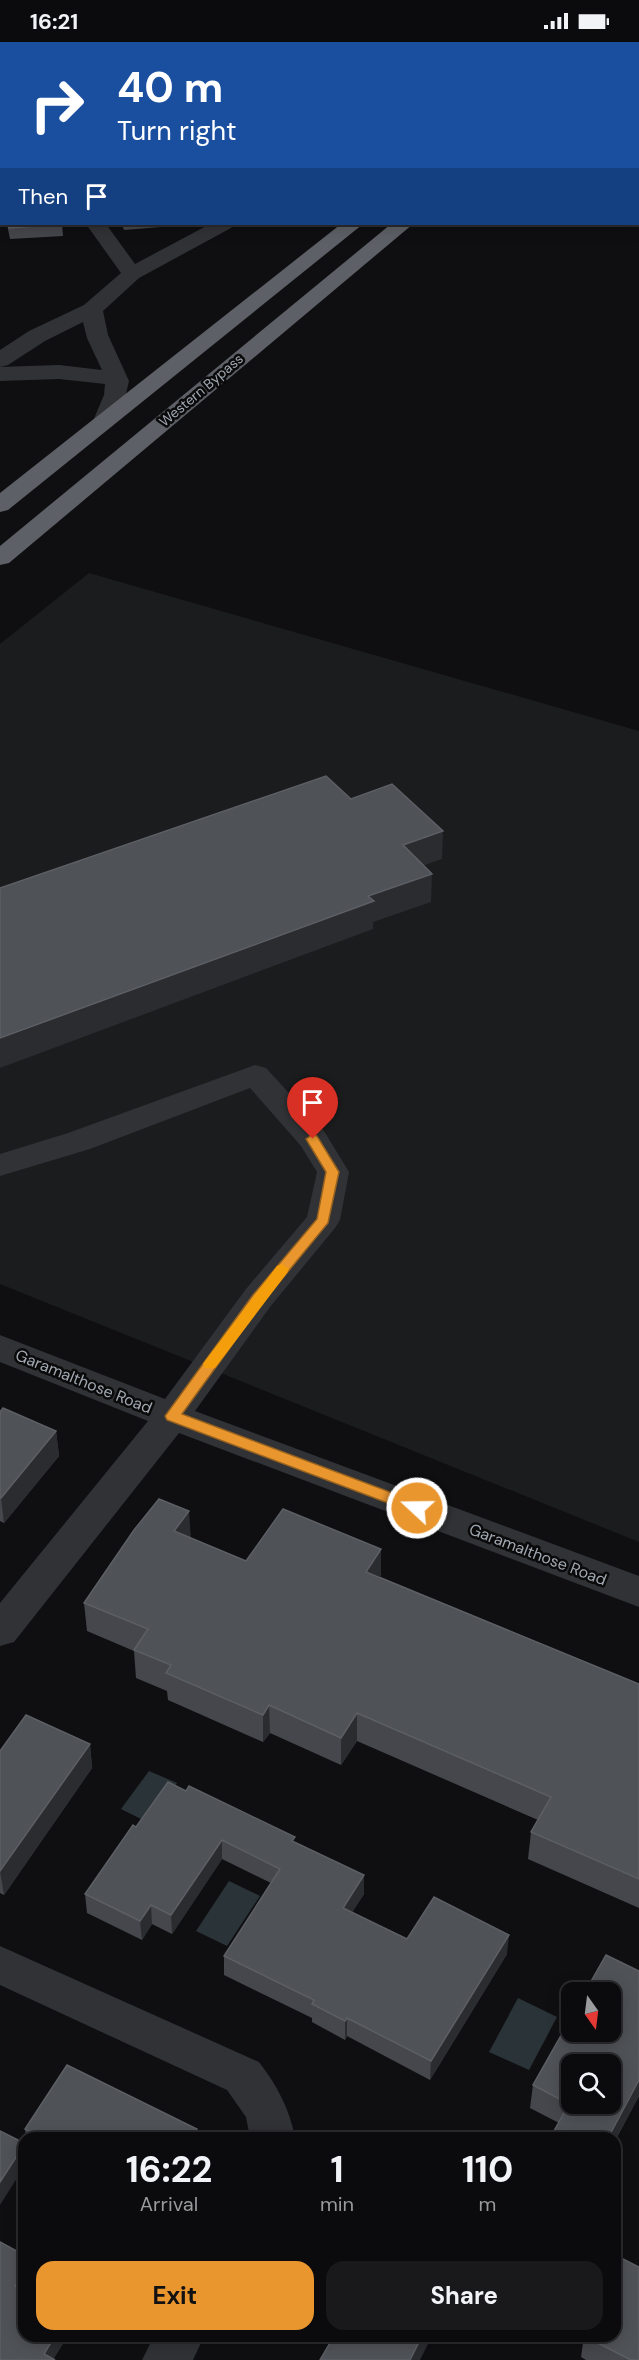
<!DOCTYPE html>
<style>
body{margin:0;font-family:"DM Sans",sans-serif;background:#19191b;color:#f1f3f6;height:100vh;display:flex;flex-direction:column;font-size:22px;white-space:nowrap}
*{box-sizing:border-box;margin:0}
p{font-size:20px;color:#9a9b9d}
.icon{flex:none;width:33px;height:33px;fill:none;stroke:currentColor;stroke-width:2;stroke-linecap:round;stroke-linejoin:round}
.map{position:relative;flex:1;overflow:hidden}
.details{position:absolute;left:18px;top:2090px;width:603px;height:210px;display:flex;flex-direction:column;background:#0b0b0d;border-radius:18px;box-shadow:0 3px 15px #0003,0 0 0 2px #2b2b2e}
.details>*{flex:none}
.top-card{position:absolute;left:0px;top:0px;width:639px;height:183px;box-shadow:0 3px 15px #0003,0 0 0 2px #2b2b2e;background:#1a4fa0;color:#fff;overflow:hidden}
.needle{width:39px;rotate:166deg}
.fabs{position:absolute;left:561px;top:1940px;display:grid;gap:12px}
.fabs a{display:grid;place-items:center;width:60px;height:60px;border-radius:12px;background:#0b0b0d;box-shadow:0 3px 15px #0003,0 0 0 2px #2b2b2e;font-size:30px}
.pin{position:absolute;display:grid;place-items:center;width:51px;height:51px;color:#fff;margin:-62px -26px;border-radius:50% 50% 50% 0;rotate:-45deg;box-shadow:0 0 6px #0007}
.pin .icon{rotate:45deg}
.me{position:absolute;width:66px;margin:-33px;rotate:291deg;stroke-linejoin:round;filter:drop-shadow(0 0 4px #0008)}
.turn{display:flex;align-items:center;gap:21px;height:126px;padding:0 18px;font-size:27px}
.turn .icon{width:78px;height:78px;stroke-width:2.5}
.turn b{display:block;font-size:42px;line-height:51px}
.then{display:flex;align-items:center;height:57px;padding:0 18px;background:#0003;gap:12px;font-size:22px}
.eta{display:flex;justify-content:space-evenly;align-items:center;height:102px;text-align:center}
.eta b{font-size:36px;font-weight:700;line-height:42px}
.button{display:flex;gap:12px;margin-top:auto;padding:12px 18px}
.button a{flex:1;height:69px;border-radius:18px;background:#e9962f;color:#111;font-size:24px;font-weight:700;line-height:69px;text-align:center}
.button a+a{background:#19191b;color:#f1f3f6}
.status{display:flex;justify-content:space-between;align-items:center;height:42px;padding:0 30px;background:#0b0b0d;direction:ltr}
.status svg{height:16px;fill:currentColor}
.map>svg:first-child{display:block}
</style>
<div class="status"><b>16:21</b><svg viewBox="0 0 49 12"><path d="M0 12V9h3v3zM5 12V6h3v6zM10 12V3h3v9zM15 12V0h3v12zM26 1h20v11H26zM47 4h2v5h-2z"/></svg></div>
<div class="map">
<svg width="639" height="2318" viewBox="0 0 639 2318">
<rect width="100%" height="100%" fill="#0f0f11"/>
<path fill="#1b1c1d" d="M 89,531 L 639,689 L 639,1500 L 0,1242 L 0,602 Z"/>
<g fill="#2a3338">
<path d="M 149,1729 L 177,1741 L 149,1781 L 121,1767 Z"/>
<path d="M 229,1839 L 260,1854 L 227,1904 L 196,1889 Z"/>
<path d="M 518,1956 L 557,1975 L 529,2028 L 489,2010 Z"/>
</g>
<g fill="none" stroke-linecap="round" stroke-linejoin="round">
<g fill="#303235" fill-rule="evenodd">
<path d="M 639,59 L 639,71 L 638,72 L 638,60 Z"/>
<path d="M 86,182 L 106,182 L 135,222 L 210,182 L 234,182 L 231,186 L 139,236 L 103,269 L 108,293 L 129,339 L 123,364 L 112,384 L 104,386 L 96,384 L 93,379 L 104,353 L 105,342 L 59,337 L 0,339 L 0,325 L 59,323 L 102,328 L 87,296 L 83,280 L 45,299 L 8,323 L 0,325 L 0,308 L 29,289 L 84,263 L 121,231 Z"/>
<path d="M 255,1023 L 266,1026 L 324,1089 L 349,1130 L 340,1178 L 335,1186 L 270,1265 L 195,1369 L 639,1534 L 639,1565 L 179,1391 L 14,1600 L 0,1604 L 0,1561 L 148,1379 L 0,1320 L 0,1293 L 165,1357 L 246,1247 L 307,1175 L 317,1130 L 301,1104 L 250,1046 L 90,1107 L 0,1134 L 0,1112 L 68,1091 Z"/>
<path d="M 0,1904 L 259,2020 C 276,2042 290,2067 295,2096 L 250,2096 L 246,2075 L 227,2048 L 0,1943 Z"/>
<path d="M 154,2294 L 204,2294 L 193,2318 L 142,2318 Z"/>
</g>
<g fill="#5d6066" fill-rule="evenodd">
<path d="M 565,0 L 584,0 L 564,2 Z"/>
<path d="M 611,0 L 630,0 L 610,2 Z"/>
<path d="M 341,182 L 363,182 L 8,468 L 0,470 L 0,451 Z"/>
<path d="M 391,182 L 413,182 L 9,521 L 0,523 L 0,504 Z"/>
</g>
</g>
<g fill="#45474c">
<path d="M 7,182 L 62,182 L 63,194 L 10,197 Z"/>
<path d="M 122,182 L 197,182 L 124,188 Z"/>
<path d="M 0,1370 L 56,1389 L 59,1414 L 4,1481 L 0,1479 Z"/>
<path d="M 191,1496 L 246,1519 L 381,1535 L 639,1642 L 639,1866 L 528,1817 L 531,1790 L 538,1778 L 357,1699 L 341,1723 L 270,1691 L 263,1700 L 168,1658 L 167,1649 L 136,1636 L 134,1609 L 87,1589 L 84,1561 Z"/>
<path d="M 90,1702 L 92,1726 L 4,1853 L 0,1851 L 0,1709 Z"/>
<path d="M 136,1785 L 295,1800 L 364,1833 L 364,1852 L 352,1870 L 407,1897 L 507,1912 L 430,2038 L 347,1994 L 345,1998 L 312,1980 L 312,1976 L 224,1933 L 224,1914 L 271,1841 L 222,1817 L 172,1892 L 152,1882 L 142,1898 L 87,1871 L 85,1852 Z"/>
<path d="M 639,1929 L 639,2054 L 615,2099 L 615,2096 L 559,2081 L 530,2066 L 533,2043 Z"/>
<path d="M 25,2087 L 197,2087 L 198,2096 L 26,2096 Z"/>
<path d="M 490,2294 L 500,2294 L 498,2297 Z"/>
<path d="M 584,2294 L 639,2318 L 586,2318 L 581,2315 Z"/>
</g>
<g fill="#2b2c30">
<path d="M 443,789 L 442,817 L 402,831 L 403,803 Z"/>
<path d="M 432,832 L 431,860 L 373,880 L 373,887 L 0,1026 L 0,996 L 368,854 Z"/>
<path d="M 56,1389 L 59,1414 L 4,1481 L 1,1456 Z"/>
<path d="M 189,1469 L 191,1497 L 174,1489 Z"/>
<path d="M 381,1507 L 381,1535 L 366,1530 Z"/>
<path d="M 269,1663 L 270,1691 L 263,1700 L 263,1673 Z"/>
<path d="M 357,1671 L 357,1699 L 341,1723 L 341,1696 Z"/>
<path d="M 90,1702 L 92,1726 L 4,1853 L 0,1829 Z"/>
<path d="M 222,1798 L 222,1817 L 172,1892 L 171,1873 Z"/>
<path d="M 364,1833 L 364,1852 L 343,1885 L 343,1866 Z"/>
<path d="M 151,1863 L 152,1882 L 142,1898 L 140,1879 Z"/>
<path d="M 509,1893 L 507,1912 L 430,2038 L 431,2019 Z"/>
<path d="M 347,1976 L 347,1994 L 345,1998 L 345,1979 Z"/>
<path d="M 639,2038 L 639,2054 L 615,2099 L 615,2096 L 608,2096 Z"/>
<path d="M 197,2087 L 198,2096 L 192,2096 Z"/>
<path d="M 24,2103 L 24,2125 L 0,2163 L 0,2140 Z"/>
<path d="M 24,2231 L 24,2253 L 15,2244 Z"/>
<path d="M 55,2294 L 68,2294 L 53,2318 L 44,2312 Z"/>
<path d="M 422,2294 L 432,2294 L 420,2318 L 410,2318 Z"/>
</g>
<g fill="#4f5257" stroke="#5c5f65" stroke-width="1.5" fill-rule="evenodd">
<path d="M 8,182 L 62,182 L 9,186 Z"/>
<path d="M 326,734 L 351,757 L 392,742 L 443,789 L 403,803 L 432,832 L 368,854 L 374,859 L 0,996 L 0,846 Z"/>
<path d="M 3,1366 L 56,1389 L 1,1456 L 0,1456 L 0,1370 Z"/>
<path d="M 159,1457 L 189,1469 L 174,1489 L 246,1519 L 283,1467 L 381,1507 L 366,1530 L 639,1642 L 639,1837 L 531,1790 L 551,1755 L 357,1671 L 341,1696 L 269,1663 L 263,1673 L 166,1631 L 171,1623 L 134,1608 L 148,1587 L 84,1561 L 134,1488 Z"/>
<path d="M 26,1673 L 90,1702 L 0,1829 L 0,1709 Z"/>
<path d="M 168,1740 L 186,1749 L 189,1744 L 295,1795 L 292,1799 L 364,1833 L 343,1866 L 407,1897 L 434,1855 L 509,1893 L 431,2019 L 347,1976 L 345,1979 L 312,1962 L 314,1958 L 224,1914 L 280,1827 L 222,1798 L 171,1873 L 151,1863 L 140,1879 L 85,1852 L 133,1783 L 136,1785 Z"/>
<path d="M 606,1913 L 639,1929 L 639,2038 L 608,2096 L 550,2096 L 569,2062 L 533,2043 L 572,1974 L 572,1989 L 610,1989 L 610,1950 L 585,1950 ZM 572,2022 L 610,2022 L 610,2061 L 572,2061 Z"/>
<path d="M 67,2023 L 197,2087 L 192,2096 L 41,2096 L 25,2087 Z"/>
<path d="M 0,2089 L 24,2101 L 24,2103 L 0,2140 Z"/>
<path d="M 0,2200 L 24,2213 L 24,2231 L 15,2244 L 24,2249 L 24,2294 L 55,2294 L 44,2312 L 55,2318 L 0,2318 Z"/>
<path d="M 615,2213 L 639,2225 L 639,2318 L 631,2318 L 584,2294 L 615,2294 Z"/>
<path d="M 334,2294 L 422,2294 L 410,2318 L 320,2318 Z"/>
</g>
<path fill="#e9962f" stroke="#97621f" stroke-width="1.5" d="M 313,1092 L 317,1094 L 339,1130 L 328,1181 L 263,1260 L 182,1372 L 422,1462 L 424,1466 L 422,1471 L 417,1472 L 167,1378 L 165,1374 L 253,1253 L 317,1177 L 326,1130 L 306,1097 Z"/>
<path fill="#f59e0b" d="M 282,1222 L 289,1227 L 287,1231 L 215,1326 L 205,1326 L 203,1322 L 205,1319 L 277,1224 Z"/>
<g text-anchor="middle" stroke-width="5" stroke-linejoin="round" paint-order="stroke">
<g font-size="14" fill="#a1a8b1" stroke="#0a0a0b">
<text transform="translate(201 348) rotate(-40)" y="5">Western Bypass</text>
</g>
<g font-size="16" fill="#a1a8b1" stroke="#0a0a0b">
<text transform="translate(84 1339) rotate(22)" y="6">Garamalthose Road</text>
<text transform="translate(538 1512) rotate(21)" y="6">Garamalthose Road</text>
</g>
</g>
</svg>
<div class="fabs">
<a><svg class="needle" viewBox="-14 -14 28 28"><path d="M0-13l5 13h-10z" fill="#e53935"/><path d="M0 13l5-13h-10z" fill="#9a9b9d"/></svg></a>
<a><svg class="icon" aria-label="search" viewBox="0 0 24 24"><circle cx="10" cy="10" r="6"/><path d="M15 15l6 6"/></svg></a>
</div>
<div class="pin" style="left:313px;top:1097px;background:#d93025"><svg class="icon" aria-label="arrive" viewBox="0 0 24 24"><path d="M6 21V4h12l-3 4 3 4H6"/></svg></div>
<svg class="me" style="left:417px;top:1466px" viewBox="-20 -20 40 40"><circle r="17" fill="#e9962f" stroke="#fff" stroke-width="3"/><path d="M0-11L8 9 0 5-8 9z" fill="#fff"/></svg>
<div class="top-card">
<div class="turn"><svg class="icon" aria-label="right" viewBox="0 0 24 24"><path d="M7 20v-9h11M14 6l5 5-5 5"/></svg><div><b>40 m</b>Turn right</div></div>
<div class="then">Then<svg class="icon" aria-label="arrive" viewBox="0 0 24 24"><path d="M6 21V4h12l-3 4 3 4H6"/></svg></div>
</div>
<section class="details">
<div class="eta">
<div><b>16:22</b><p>Arrival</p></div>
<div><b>1</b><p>min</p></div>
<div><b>110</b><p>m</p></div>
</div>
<div class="button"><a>Exit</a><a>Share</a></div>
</section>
</div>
